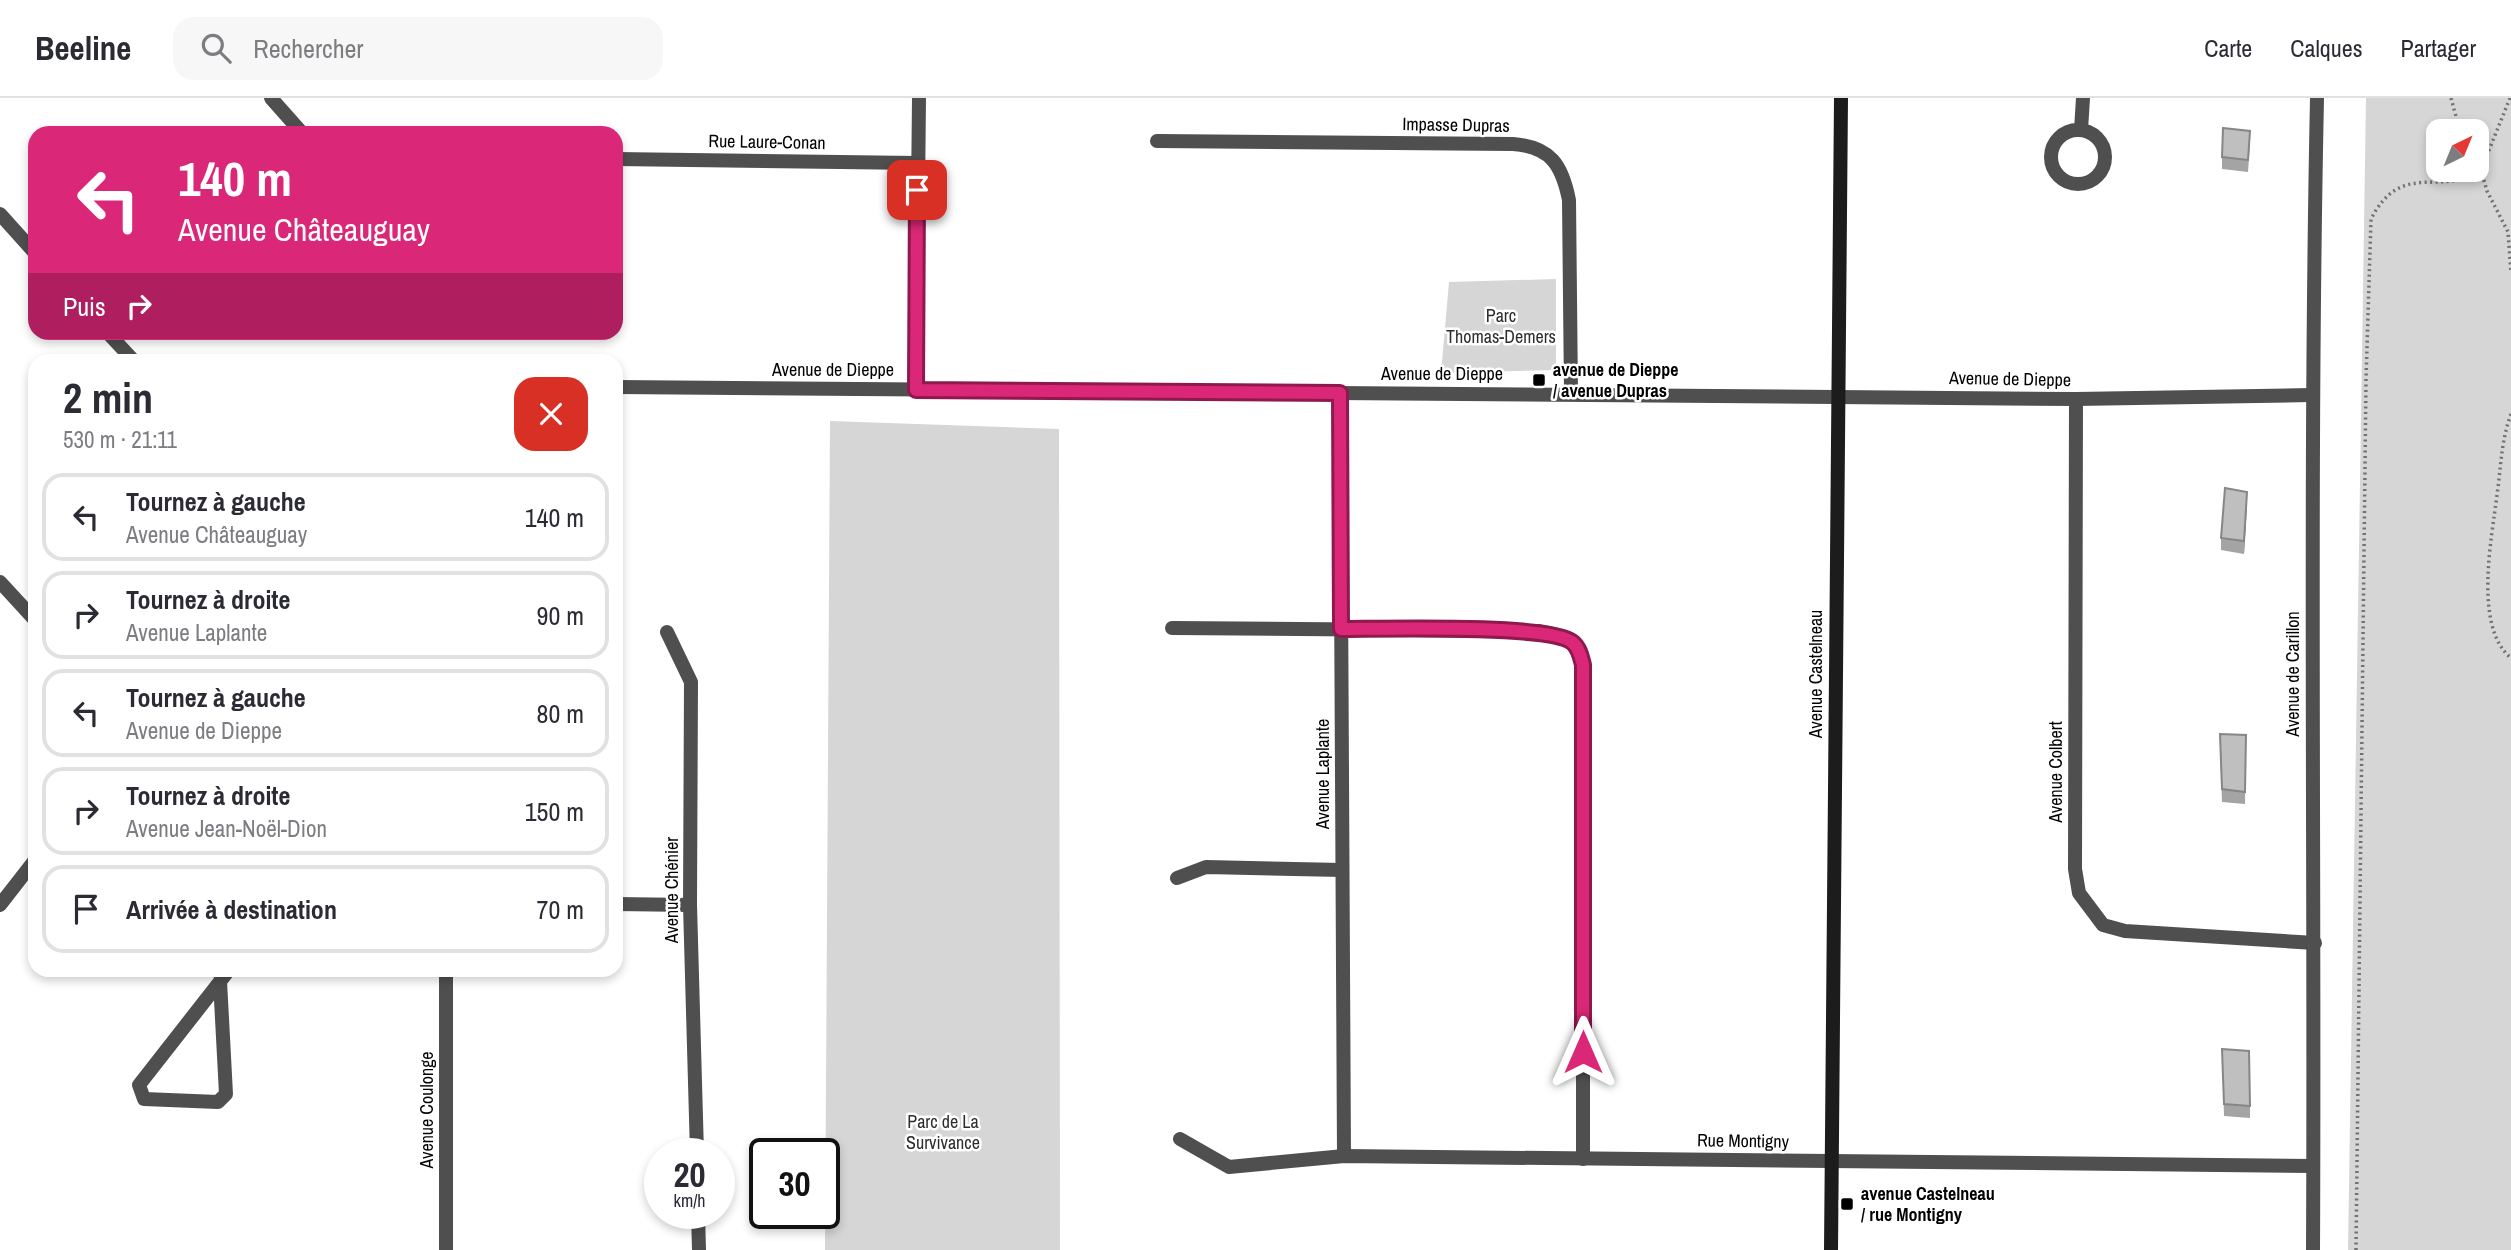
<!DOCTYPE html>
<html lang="fr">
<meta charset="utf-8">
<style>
body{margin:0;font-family:"Archivo Narrow",sans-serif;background:#f7f7f7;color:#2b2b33;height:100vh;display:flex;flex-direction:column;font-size:26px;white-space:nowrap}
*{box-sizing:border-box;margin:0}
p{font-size:23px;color:#7c7c81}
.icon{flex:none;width:38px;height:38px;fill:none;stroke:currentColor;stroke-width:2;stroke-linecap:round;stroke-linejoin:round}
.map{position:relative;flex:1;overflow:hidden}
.sheet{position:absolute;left:28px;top:256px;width:595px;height:623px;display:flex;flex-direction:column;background:#fff;border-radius:21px;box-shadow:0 4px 10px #0003}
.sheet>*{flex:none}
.hud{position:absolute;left:28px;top:28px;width:595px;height:214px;border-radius:21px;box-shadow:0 4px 10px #0003;background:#db2777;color:#fff;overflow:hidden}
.needle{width:46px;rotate:43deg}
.controls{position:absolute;left:2426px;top:21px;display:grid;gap:14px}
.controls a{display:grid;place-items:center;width:63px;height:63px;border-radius:14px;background:#fff;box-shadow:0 4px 10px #0003;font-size:35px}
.speed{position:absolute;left:644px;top:1040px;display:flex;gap:14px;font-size:35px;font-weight:700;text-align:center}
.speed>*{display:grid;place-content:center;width:91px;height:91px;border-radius:50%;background:#fff;box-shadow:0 4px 10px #0003;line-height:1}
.speed small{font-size:18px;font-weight:400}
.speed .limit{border:4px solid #111;border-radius:10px;background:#fff;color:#111}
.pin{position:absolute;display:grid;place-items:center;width:60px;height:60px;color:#fff;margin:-30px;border-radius:14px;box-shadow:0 4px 10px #0006}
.me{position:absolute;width:77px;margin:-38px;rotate:0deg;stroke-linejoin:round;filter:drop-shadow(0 0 5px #0008)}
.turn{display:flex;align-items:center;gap:24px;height:147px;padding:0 35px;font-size:32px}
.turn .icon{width:91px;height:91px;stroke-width:2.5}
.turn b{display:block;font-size:49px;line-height:60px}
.then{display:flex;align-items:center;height:66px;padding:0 35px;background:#0003;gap:14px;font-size:26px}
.round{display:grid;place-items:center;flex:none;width:74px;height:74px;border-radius:21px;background:#f7f7f7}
.summary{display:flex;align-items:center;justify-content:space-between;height:119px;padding:0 35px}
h1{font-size:42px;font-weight:800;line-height:52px}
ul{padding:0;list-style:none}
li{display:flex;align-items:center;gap:21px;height:88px;margin:0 14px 10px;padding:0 21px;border:4px solid #e1e1e2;border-radius:21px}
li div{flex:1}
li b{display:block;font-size:26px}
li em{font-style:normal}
header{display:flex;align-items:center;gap:42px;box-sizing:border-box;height:98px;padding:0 35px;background:#fff;border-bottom:2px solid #e1e1e2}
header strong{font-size:33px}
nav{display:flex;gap:38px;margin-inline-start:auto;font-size:24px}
.search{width:490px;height:63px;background:#f7f7f7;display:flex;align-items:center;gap:18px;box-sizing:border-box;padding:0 24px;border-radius:21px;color:#7c7c81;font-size:26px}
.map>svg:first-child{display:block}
</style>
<header>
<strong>Beeline</strong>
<div class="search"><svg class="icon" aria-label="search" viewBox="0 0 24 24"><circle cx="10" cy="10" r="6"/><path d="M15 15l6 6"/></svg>Rechercher</div>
<nav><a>Carte</a><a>Calques</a><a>Partager</a></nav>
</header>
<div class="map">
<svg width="2511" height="1152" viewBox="0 0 2511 1152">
<rect width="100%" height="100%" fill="#fff"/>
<g fill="#d6d6d6" fill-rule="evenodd">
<path d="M 2366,0 L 2511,0 L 2511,1152 L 2348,1152 ZM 2438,33 L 2476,33 L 2476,72 L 2438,72 Z"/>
<path d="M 1556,181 L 1556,272 L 1441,275 L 1449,184 Z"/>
<path d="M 830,323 L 1059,331 L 1060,1152 L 825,1152 Z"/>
</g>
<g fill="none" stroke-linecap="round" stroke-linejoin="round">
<g stroke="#717171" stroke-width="3.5" stroke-dasharray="2 3.5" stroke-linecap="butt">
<path d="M 2451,0 L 2460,33"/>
<path d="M 2510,0 L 2481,72 L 2487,93 L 2508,134 L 2511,175"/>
<path d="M 2460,72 L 2463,82"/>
<path d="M 2511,316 C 2501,343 2501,369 2497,397 C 2492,439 2473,529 2511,560"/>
<path d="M 2356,1152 L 2366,282 L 2371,121 C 2402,61 2440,100 2481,72"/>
</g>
<g stroke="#4f4f4f" stroke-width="14">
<path d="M 271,0 L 302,35"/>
<path d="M 2081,32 L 2083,0"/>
<circle cx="2078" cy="59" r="27"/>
<path d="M 1157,43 L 1513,46 C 1551,49 1562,67 1569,102 L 1571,296"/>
<path d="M 616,61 L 917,65"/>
<path d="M 0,116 L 35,155"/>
<path d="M 107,234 L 133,262"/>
<path d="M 616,289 L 2076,301 L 2311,297"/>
<path d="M 916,291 L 919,0"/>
<path d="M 1340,295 L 1344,1058"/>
<path d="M 2076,301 L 2075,771 L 2079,795 L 2103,827 L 2125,833 L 2315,845"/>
<path d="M 0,484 L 35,522"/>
<path d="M 1172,530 L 1538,533 C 1566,538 1574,540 1583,567 L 1583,1061"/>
<path d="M 667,534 L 691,584 L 690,807 L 697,1055"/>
<path d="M 1177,780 L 1206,769 L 1342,772"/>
<path d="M 616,806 L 690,807"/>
<path d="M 0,807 L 35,762"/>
<path d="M 220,883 L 226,996 L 218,1004 L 144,1001 L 139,987 L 229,872"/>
<path d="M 1180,1041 L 1229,1069 L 1344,1058 L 2313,1068"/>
<path d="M 698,1115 L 699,1152"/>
<path d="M 446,1152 L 446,872"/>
<path d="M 2313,1152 C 2315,768 2309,384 2317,0"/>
</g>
<path stroke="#1c1c1c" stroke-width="14" d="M 1831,1152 L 1841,0"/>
</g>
<g fill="#a4a4a4">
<path d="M 2250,45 L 2248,74 L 2222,71 L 2222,59 Z"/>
<path d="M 2247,406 L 2244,456 L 2221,452 L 2221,440 Z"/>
<path d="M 2246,637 L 2245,706 L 2222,704 L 2220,648 Z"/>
<path d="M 2222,951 L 2250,1008 L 2250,1020 L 2224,1018 Z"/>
</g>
<path fill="#868686" d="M 2247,394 L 2247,406 L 2244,456 L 2244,443 Z"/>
<g fill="#bfbfbf" stroke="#868686" stroke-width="2">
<path d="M 2223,30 L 2250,33 L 2248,62 L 2222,59 Z"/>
<path d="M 2225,390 L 2247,394 L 2244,443 L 2221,440 Z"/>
<path d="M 2220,636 L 2246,637 L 2245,694 L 2222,691 Z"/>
<path d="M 2222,951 L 2249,953 L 2250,1008 L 2224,1006 Z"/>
</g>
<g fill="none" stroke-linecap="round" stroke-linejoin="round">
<defs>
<path id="route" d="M 917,92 L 916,292 L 1340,295 L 1341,531 C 1380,531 1549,526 1572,544 C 1579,549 1581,559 1583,567 L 1583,954"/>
</defs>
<use href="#route" stroke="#8e194d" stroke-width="18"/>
<use href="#route" stroke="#db2777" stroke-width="12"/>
</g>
<g fill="#000" stroke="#fff" stroke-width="2.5">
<rect x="1532" y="275" width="14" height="14" rx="3.5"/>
<rect x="1840" y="1099" width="14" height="14" rx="3.5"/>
</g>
<g text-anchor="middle" stroke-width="5" stroke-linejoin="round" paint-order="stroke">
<g font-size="18" fill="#000" stroke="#fff">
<text transform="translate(1456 27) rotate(1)" y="6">Impasse Dupras</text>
<text transform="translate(767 44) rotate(1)" y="6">Rue Laure-Conan</text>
<text x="833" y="278">Avenue de Dieppe</text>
<text x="1442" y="282">Avenue de Dieppe</text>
<text transform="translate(2010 281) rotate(1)" y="6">Avenue de Dieppe</text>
<text transform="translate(1816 576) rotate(-90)" y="6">Avenue Castelneau</text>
<text transform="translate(2293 576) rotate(-90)" y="6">Avenue de Carillon</text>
<text transform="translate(2056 674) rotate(-90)" y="6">Avenue Colbert</text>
<text transform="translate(1323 676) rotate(-90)" y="6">Avenue Laplante</text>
<text transform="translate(672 792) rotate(-90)" y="6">Avenue Chénier</text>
<text transform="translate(427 1012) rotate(-90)" y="6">Avenue Coulonge</text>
<text transform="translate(1743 1043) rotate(1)" y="6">Rue Montigny</text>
</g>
<g font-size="18" fill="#2d2d2d" stroke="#fff">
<text x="1501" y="224">Parc<tspan x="1501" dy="21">Thomas-Demers</tspan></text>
<text x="943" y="1030">Parc de La<tspan x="943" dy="21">Survivance</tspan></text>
</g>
<g font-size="18" font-weight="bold" fill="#000" stroke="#fff" text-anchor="start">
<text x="1553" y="278">avenue de Dieppe<tspan x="1553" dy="21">/ avenue Dupras</tspan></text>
<text x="1861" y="1102">avenue Castelneau<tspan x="1861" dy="21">/ rue Montigny</tspan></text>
</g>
</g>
</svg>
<div class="controls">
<a><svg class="needle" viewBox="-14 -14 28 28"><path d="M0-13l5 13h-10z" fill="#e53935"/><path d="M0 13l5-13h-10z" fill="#7c7c81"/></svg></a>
</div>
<div class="speed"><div>20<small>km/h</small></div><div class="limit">30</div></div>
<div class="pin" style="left:917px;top:92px;background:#d93025"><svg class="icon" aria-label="arrive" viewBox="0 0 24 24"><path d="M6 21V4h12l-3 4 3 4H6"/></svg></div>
<svg class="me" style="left:1583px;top:954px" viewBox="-20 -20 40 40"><path d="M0-17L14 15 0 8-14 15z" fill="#db2777" stroke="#fff" stroke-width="4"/></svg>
<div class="hud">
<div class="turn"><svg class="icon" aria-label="left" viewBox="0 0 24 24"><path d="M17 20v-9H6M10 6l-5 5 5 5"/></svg><div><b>140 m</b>Avenue Châteauguay</div></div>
<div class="then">Puis<svg class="icon" aria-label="right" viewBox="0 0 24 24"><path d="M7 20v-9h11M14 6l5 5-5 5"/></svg></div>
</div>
<section class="sheet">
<div class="summary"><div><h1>2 min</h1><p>530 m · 21:11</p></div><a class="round" style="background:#d93025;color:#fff"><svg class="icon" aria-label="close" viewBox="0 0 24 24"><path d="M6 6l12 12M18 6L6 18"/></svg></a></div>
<ul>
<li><svg class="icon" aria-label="left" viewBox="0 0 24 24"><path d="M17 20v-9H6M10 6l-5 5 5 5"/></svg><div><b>Tournez à gauche</b><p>Avenue Châteauguay</p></div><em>140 m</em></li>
<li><svg class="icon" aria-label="right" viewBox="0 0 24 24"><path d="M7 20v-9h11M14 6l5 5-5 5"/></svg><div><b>Tournez à droite</b><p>Avenue Laplante</p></div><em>90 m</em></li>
<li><svg class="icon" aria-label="left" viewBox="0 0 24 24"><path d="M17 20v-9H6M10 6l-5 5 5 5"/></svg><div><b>Tournez à gauche</b><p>Avenue de Dieppe</p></div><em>80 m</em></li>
<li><svg class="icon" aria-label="right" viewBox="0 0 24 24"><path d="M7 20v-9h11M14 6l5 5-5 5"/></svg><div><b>Tournez à droite</b><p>Avenue Jean-Noël-Dion</p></div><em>150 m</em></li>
<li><svg class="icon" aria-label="arrive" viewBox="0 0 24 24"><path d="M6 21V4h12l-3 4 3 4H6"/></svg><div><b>Arrivée à destination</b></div><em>70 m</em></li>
</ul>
</section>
</div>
